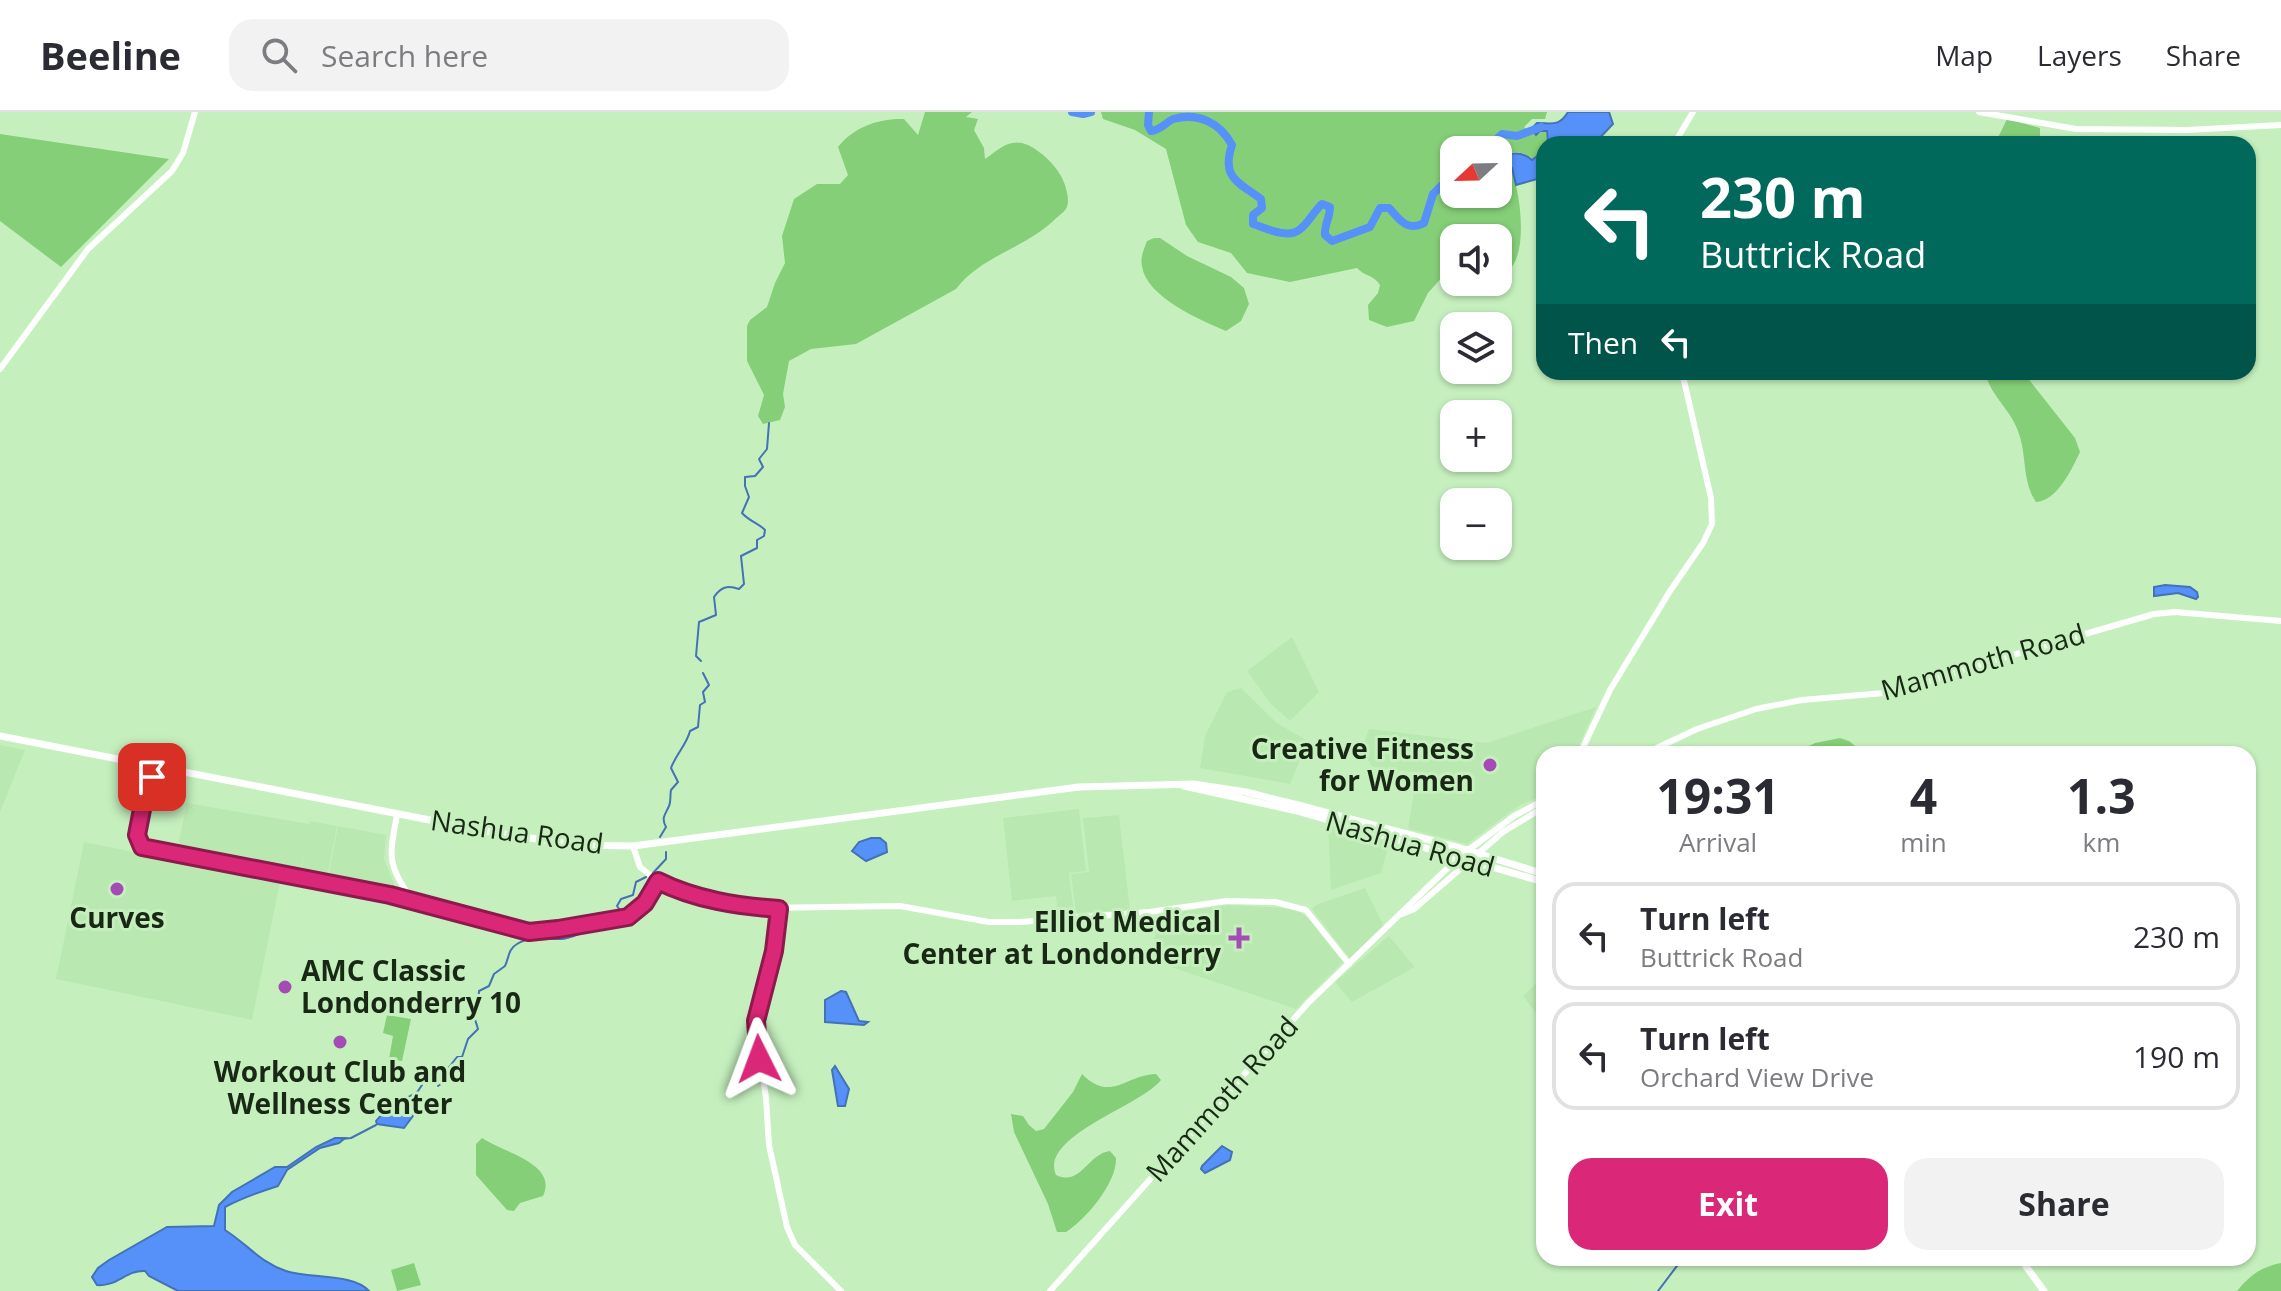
<!DOCTYPE html>
<meta charset="utf-8">
<style>
body{margin:0;font-family:"Open Sans",sans-serif;background:#f2f2f3;color:#2b2b33;height:100vh;display:flex;flex-direction:column;font-size:30px;white-space:nowrap}
*{box-sizing:border-box;margin:0}
p{font-size:26px;color:#7c7c81}
.icon{flex:none;width:44px;height:44px;fill:none;stroke:currentColor;stroke-width:2;stroke-linecap:round;stroke-linejoin:round}
.map{position:relative;flex:1;overflow:hidden}
.drawer{position:absolute;left:1536px;top:634px;width:720px;height:520px;display:flex;flex-direction:column;background:#fff;border-radius:24px;box-shadow:0 2px 6px #0004}
.drawer>*{flex:none}
.banner{position:absolute;left:1536px;top:24px;width:720px;height:244px;border-radius:24px;box-shadow:0 2px 6px #0004;background:#00695c;color:#fff;overflow:hidden}
.needle{width:52px;rotate:248deg}
.buttons{position:absolute;left:1440px;top:24px;display:grid;gap:16px}
.buttons a{display:grid;place-items:center;width:72px;height:72px;border-radius:16px;background:#fff;box-shadow:0 2px 6px #0004;font-size:40px}
.pin{position:absolute;display:grid;place-items:center;width:68px;height:68px;color:#fff;margin:-34px;border-radius:16px;box-shadow:0 4px 12px #0006}
.me{position:absolute;width:88px;margin:-44px;rotate:357deg;stroke-linejoin:round;filter:drop-shadow(0 0 6px #0008)}
.turn{display:flex;align-items:center;gap:28px;height:168px;padding:0 32px;font-size:36px}
.turn .icon{width:104px;height:104px;stroke-width:2.5}
.turn b{display:block;font-size:56px;line-height:68px}
.then{display:flex;align-items:center;height:76px;padding:0 32px;background:#0003;gap:16px;font-size:30px}
.eta{display:flex;justify-content:space-evenly;align-items:center;height:136px;text-align:center}
.eta b{font-size:48px;font-weight:700;line-height:56px}
.cta{display:flex;gap:16px;margin-top:auto;padding:16px 32px}
.cta a{flex:1;height:92px;border-radius:24px;background:#db2777;color:#fff;font-size:32px;font-weight:700;line-height:92px;text-align:center}
.cta a+a{background:#f2f2f3;color:#2b2b33}
ul{padding:0;list-style:none}
li{display:flex;align-items:center;gap:24px;height:108px;margin:0 16px 12px;padding:0 16px;border:4px solid #e1e1e2;border-radius:24px}
li div{flex:1}
li b{display:block;font-size:30px}
li em{font-style:normal}
header{display:flex;align-items:center;gap:48px;box-sizing:border-box;height:112px;padding:0 40px;background:#fff;border-bottom:2px solid #e1e1e2}
header strong{font-size:38px}
nav{display:flex;gap:44px;margin-inline-start:auto;font-size:28px}
.search{width:560px;height:72px;background:#f2f2f3;display:flex;align-items:center;gap:20px;box-sizing:border-box;padding:0 28px;border-radius:24px;color:#7c7c81;font-size:30px}
.map>svg:first-child{display:block}
</style>
<header>
<strong>Beeline</strong>
<div class="search"><svg class="icon" aria-label="search" viewBox="0 0 24 24"><circle cx="10" cy="10" r="6"/><path d="M15 15l6 6"/></svg>Search here</div>
<nav><a>Map</a><a>Layers</a><a>Share</a></nav>
</header>
<div class="map">
<svg width="2281" height="1179" viewBox="0 0 2281 1179">
<rect width="100%" height="100%" fill="#c5f0be"/>
<g fill="#b9e9b0">
<path d="M 1292,525 L 1319,580 L 1290,609 L 1271,592 L 1247,559 Z"/>
<path d="M 1241,576 L 1277,611 L 1308,629 L 1290,672 L 1200,656 L 1205,624 L 1227,580 Z"/>
<path d="M 1596,595 L 1575,642 L 1544,642 L 1544,682 L 1517,695 L 1467,732 L 1408,717 L 1417,661 L 1373,655 L 1361,639 L 1369,617 L 1487,631 Z"/>
<path d="M 0,633 L 25,638 L 0,700 Z"/>
<path d="M 187,691 L 309,712 L 310,709 L 337,714 L 327,767 L 301,762 L 304,740 L 300,761 L 178,734 Z"/>
<path d="M 1079,697 L 1086,759 L 1069,761 L 1074,801 L 1058,803 L 1056,784 L 1012,789 L 1003,706 Z"/>
<path d="M 1119,703 L 1130,798 L 1076,801 L 1071,762 L 1089,760 L 1083,706 Z"/>
<path d="M 1328,713 L 1390,729 L 1381,761 L 1331,778 Z"/>
<path d="M 338,714 L 386,723 L 384,747 L 394,772 L 388,778 L 328,767 Z"/>
<path d="M 84,730 L 280,770 L 252,908 L 56,867 Z"/>
<path d="M 1365,776 L 1385,816 L 1350,847 L 1312,797 L 1318,792 Z"/>
<path d="M 1228,793 L 1288,796 L 1299,800 L 1307,805 L 1343,850 L 1296,897 L 1150,848 L 1159,803 Z"/>
<path d="M 1389,824 L 1415,855 L 1352,890 L 1335,870 Z"/>
<path d="M 1544,864 L 1544,912 L 1523,884 Z"/>
</g>
<g fill="#85cf78">
<path d="M 925,0 L 972,0 L 966,5 L 978,7 L 974,18 L 984,36 L 985,47 C 999,37 1010,25 1028,33 C 1044,41 1060,57 1065,73 C 1067,80 1070,90 1066,97 C 1063,101 1056,106 1052,110 C 1024,136 980,145 956,177 L 856,232 L 811,237 L 789,249 L 783,282 L 785,295 L 780,308 L 763,312 L 758,304 L 764,283 L 747,249 L 747,214 L 750,208 L 767,195 L 775,171 L 785,151 L 782,124 L 794,87 L 817,72 L 840,72 L 848,63 L 838,35 C 853,15 880,6 904,7 L 918,23 Z"/>
<path d="M 1101,0 L 1547,0 L 1545,7 L 1532,7 L 1524,15 L 1536,24 L 1541,20 L 1546,20 L 1547,32 L 1544,32 L 1544,38 L 1533,47 C 1522,38 1507,37 1498,49 L 1498,38 L 1454,38 L 1454,82 L 1498,82 L 1498,56 L 1500,59 L 1511,57 C 1520,78 1527,133 1513,153 C 1510,158 1503,162 1498,166 L 1498,126 L 1454,126 L 1454,163 L 1444,163 L 1428,181 L 1414,209 L 1387,215 L 1369,208 L 1368,193 L 1378,181 L 1380,173 C 1374,163 1364,164 1357,156 L 1290,170 L 1247,161 L 1231,141 L 1198,130 L 1186,113 L 1166,37 L 1135,18 L 1103,7 Z"/>
<path d="M 2007,7 L 2040,16 L 2040,32 L 1995,32 Z"/>
<path d="M 0,22 L 169,47 L 61,155 L 0,109 Z"/>
<path d="M 1154,126 L 1160,126 L 1187,144 L 1231,165 L 1244,176 L 1249,192 L 1241,209 L 1226,219 C 1200,208 1146,185 1142,154 C 1140,145 1144,137 1147,129 Z"/>
<path d="M 1985,260 L 2023,260 L 2075,326 L 2080,340 C 2072,357 2057,389 2036,390 C 2022,369 2027,345 2019,322 C 2012,298 1990,284 1985,260 Z"/>
<path d="M 1840,626 L 1849,629 L 1860,638 L 1898,642 L 1793,642 L 1815,631 Z"/>
<path d="M 387,903 L 411,907 L 402,949 L 389,947 L 393,924 L 383,921 Z"/>
<path d="M 1082,962 C 1111,991 1125,963 1156,962 L 1161,968 C 1141,994 1039,1024 1056,1063 C 1081,1075 1087,1042 1110,1039 L 1116,1046 C 1117,1071 1086,1107 1066,1120 L 1057,1120 L 1048,1092 L 1014,1020 L 1011,1002 L 1023,1004 L 1029,1013 L 1036,1019 L 1044,1017 L 1073,980 Z"/>
<path d="M 482,1026 C 505,1041 558,1052 543,1084 L 520,1091 L 514,1099 L 507,1098 L 476,1063 L 476,1032 Z"/>
<path d="M 414,1151 L 421,1173 L 397,1179 L 391,1158 Z"/>
<path d="M 2281,1151 L 2281,1179 L 2237,1179 C 2250,1163 2261,1155 2281,1151 Z"/>
</g>
<g fill="#5691fa" stroke="#4372b5" stroke-width="2">
<path d="M 1568,0 L 1609,0 L 1613,12 L 1594,32 L 1548,32 L 1547,19 L 1540,19 L 1536,23 L 1531,17 L 1537,11 C 1552,11 1559,15 1568,0 Z"/>
<path d="M 1544,39 L 1544,65 L 1516,73 L 1512,56 L 1501,57 L 1498,54 C 1503,39 1521,38 1532,48 Z"/>
<path d="M 2165,473 L 2190,475 L 2197,480 L 2198,485 L 2196,487 L 2178,481 L 2154,484 L 2154,475 Z"/>
<path d="M 871,726 L 880,726 L 886,731 L 887,740 L 866,749 L 852,739 L 859,730 Z"/>
<path d="M 841,879 L 846,880 L 859,909 L 868,910 L 864,913 L 825,910 L 825,888 Z"/>
<path d="M 835,954 L 849,977 L 845,994 L 838,994 L 832,958 Z"/>
<path d="M 416,981 L 416,1000 L 404,1016 L 377,1012 L 376,1009 C 387,995 401,989 416,981 Z"/>
<path d="M 335,1026 L 345,1026 L 339,1031 L 320,1036 L 287,1058 L 278,1074 C 259,1080 242,1086 225,1095 L 225,1118 C 247,1132 261,1151 286,1159 C 310,1167 353,1161 369,1179 L 178,1179 L 149,1164 L 145,1159 C 126,1158 117,1175 97,1173 L 92,1165 L 98,1156 L 109,1148 L 167,1115 L 214,1114 L 219,1093 L 232,1080 L 275,1055 L 287,1055 L 316,1035 Z"/>
<path d="M 1222,1034 L 1232,1040 L 1230,1048 L 1205,1061 L 1201,1057 L 1202,1054 Z"/>
</g>
<g fill="none" stroke-linecap="round" stroke-linejoin="round">
<g stroke="#4372b5" stroke-width="2">
<path d="M 701,549 L 696,544 L 699,510 L 716,503 L 714,485 C 721,475 727,473 739,477 L 744,472 L 741,444 L 757,436 L 757,428 L 764,424 L 765,418 C 758,411 749,409 742,401 L 749,385 L 745,374 L 745,365 L 755,364 L 763,355 L 759,347 L 767,337 L 769,311"/>
<path d="M 660,725 L 666,715 C 661,706 665,703 669,694 C 671,690 670,683 671,678 L 678,670 L 671,656 C 676,642 687,632 690,619 L 698,615 L 700,593 L 705,590 L 703,580 L 709,573 L 703,561"/>
<path d="M 653,761 L 666,747 L 666,740"/>
<path d="M 620,798 L 617,794 L 621,787 L 633,783 L 636,770 L 646,765"/>
<path d="M 438,974 L 445,969 L 446,959 L 457,945 L 462,945 L 468,927 L 478,917 L 473,901 L 478,895 L 479,879 L 489,874 L 494,862 L 505,854 C 509,846 508,837 517,832 C 529,824 547,827 561,827 C 569,827 578,822 585,820 C 597,817 610,818 623,813"/>
<path d="M 416,982 L 422,973"/>
<path d="M 342,1027 L 351,1026 L 376,1013"/>
<path d="M 1658,1179 L 1683,1146"/>
</g>
<g stroke="#5691fa" stroke-width="8">
<path d="M 1072,0 L 1083,2 L 1091,0"/>
<path d="M 1149,0 L 1148,13 L 1151,19 C 1161,18 1165,11 1173,7 C 1199,0 1220,11 1232,33 C 1221,66 1238,70 1261,87 L 1262,96 L 1253,103 L 1253,112 C 1266,116 1287,127 1299,118 C 1308,112 1314,99 1322,92 L 1330,95 C 1330,106 1324,113 1325,123 L 1332,129 L 1370,115 L 1380,96 L 1389,96 C 1400,108 1407,120 1424,111 L 1433,82 L 1454,61"/>
<path d="M 1486,38 L 1502,22 L 1517,24 L 1541,15"/>
</g>
<g stroke="#fff" stroke-width="6">
<path d="M 1979,0 L 2076,17 L 2187,18 L 2281,13"/>
<path d="M 1674,32 L 1693,0"/>
<path d="M 0,257 L 88,137 L 172,59 L 183,41 L 195,0"/>
<path d="M 1580,642 L 1610,578 L 1670,479 L 1703,431 L 1712,412 L 1711,386 L 1682,260"/>
<path d="M 146,652 L 143,676 L 145,682 L 137,723 L 139,733 L 148,737 L 390,783 L 529,820 L 558,817 L 628,805 L 641,795 L 658,769"/>
<path d="M 147,680 L 156,654"/>
<path d="M 397,703 C 389,746 387,751 412,788"/>
<path d="M 633,734 L 640,755 L 658,769 L 696,784 L 763,796 L 900,794 L 989,810 L 1020,810 L 1149,800 L 1227,789 L 1275,790 L 1306,798 L 1349,852"/>
<path d="M 779,797 L 774,839 L 759,894 L 756,920 L 766,986 L 769,1033 L 787,1115 L 795,1133 L 841,1179"/>
</g>
<g stroke="#fff" stroke-width="6">
<path d="M 1644,642 L 1697,617 L 1756,597 L 1802,588 L 1896,580 L 1975,554 L 2154,502 L 2175,500 L 2281,509"/>
<path d="M 1402,802 L 1414,797 L 1503,720 L 1544,695"/>
<path d="M 1050,1179 L 1309,890 L 1459,745 L 1514,704 L 1544,688"/>
</g>
<g stroke="#fff" stroke-width="7">
<path d="M 0,624 L 491,720 L 576,733 L 633,734 L 1079,675 L 1193,672 L 1246,680 L 1298,693 L 1467,738 L 1544,762"/>
<path d="M 1184,674 L 1297,699 L 1544,770"/>
<path d="M 149,678 L 166,664 L 177,659"/>
<path d="M 2020,1146 L 2044,1179"/>
</g>
</g>
<g fill="none" stroke-linecap="round" stroke-linejoin="round">
<defs>
<path id="route" d="M 152,665 L 149,678 L 145,682 L 137,723 L 142,735 L 390,783 L 529,820 L 558,817 L 628,805 L 645,791 L 658,769 C 696,788 738,794 779,797 L 774,839 L 756,909 L 759,947"/>
</defs>
<use href="#route" stroke="#8e194d" stroke-width="20"/>
<use href="#route" stroke="#db2777" stroke-width="14"/>
</g>
<g fill="#a54bb6" stroke="#c5f0be" stroke-width="3">
<circle cx="1490" cy="653" r="8"/>
<circle cx="117" cy="777" r="8"/>
<path d="M1235 814h8v8h8v8h-8v8h-8v-8h-8v-8h8z"/>
<circle cx="285" cy="875" r="8"/>
<circle cx="340" cy="930" r="8"/>
</g>
<g text-anchor="middle" stroke-width="6" stroke-linejoin="round" paint-order="stroke">
<g font-size="28" fill="#182815" stroke="#c5f0be">
<text transform="translate(1983 550) rotate(-16)" y="10">Mammoth Road</text>
<text transform="translate(517 720) rotate(8)" y="10">Nashua Road</text>
<text transform="translate(1410 732) rotate(16)" y="10">Nashua Road</text>
<text transform="translate(1222 987) rotate(-48)" y="10">Mammoth Road</text>
</g>
<g font-size="28" font-weight="bold" fill="#182815" stroke="#c5f0be" text-anchor="end">
<text x="1474" y="647">Creative Fitness<tspan x="1474" dy="32">for Women</tspan></text>
<text x="117" y="816" text-anchor="middle">Curves</text>
<text x="1221" y="820">Elliot Medical<tspan x="1221" dy="32">Center at Londonderry</tspan></text>
<text x="301" y="869" text-anchor="start">AMC Classic<tspan x="301" dy="32">Londonderry 10</tspan></text>
<text x="340" y="970" text-anchor="middle">Workout Club and<tspan x="340" dy="32">Wellness Center</tspan></text>
</g>
</g>
</svg>
<div class="buttons">
<a><svg class="needle" viewBox="-14 -14 28 28"><path d="M0-13l5 13h-10z" fill="#e53935"/><path d="M0 13l5-13h-10z" fill="#7c7c81"/></svg></a>
<a><svg class="icon" aria-label="sound" viewBox="0 0 24 24"><path d="M4 9h4l5-4v14l-5-4H4zM17 9q2 3 0 6"/></svg></a>
<a><svg class="icon" aria-label="layers" viewBox="0 0 24 24"><path d="M12 4l9 5-9 5-9-5zM3 14l9 5 9-5"/></svg></a>
<a>+</a>
<a>−</a>
</div>
<div class="pin" style="left:152px;top:665px;background:#d93025"><svg class="icon" aria-label="arrive" viewBox="0 0 24 24"><path d="M6 21V4h12l-3 4 3 4H6"/></svg></div>
<svg class="me" style="left:759px;top:947px" viewBox="-20 -20 40 40"><path d="M0-17L14 15 0 8-14 15z" fill="#db2777" stroke="#fff" stroke-width="4"/></svg>
<div class="banner">
<div class="turn"><svg class="icon" aria-label="left" viewBox="0 0 24 24"><path d="M17 20v-9H6M10 6l-5 5 5 5"/></svg><div><b>230 m</b>Buttrick Road</div></div>
<div class="then">Then<svg class="icon" aria-label="left" viewBox="0 0 24 24"><path d="M17 20v-9H6M10 6l-5 5 5 5"/></svg></div>
</div>
<section class="drawer">
<div class="eta">
<div><b>19:31</b><p>Arrival</p></div>
<div><b>4</b><p>min</p></div>
<div><b>1.3</b><p>km</p></div>
</div>
<ul>
<li><svg class="icon" aria-label="left" viewBox="0 0 24 24"><path d="M17 20v-9H6M10 6l-5 5 5 5"/></svg><div><b>Turn left</b><p>Buttrick Road</p></div><em>230 m</em></li>
<li><svg class="icon" aria-label="left" viewBox="0 0 24 24"><path d="M17 20v-9H6M10 6l-5 5 5 5"/></svg><div><b>Turn left</b><p>Orchard View Drive</p></div><em>190 m</em></li>
</ul>
<div class="cta"><a>Exit</a><a>Share</a></div>
</section>
</div>
